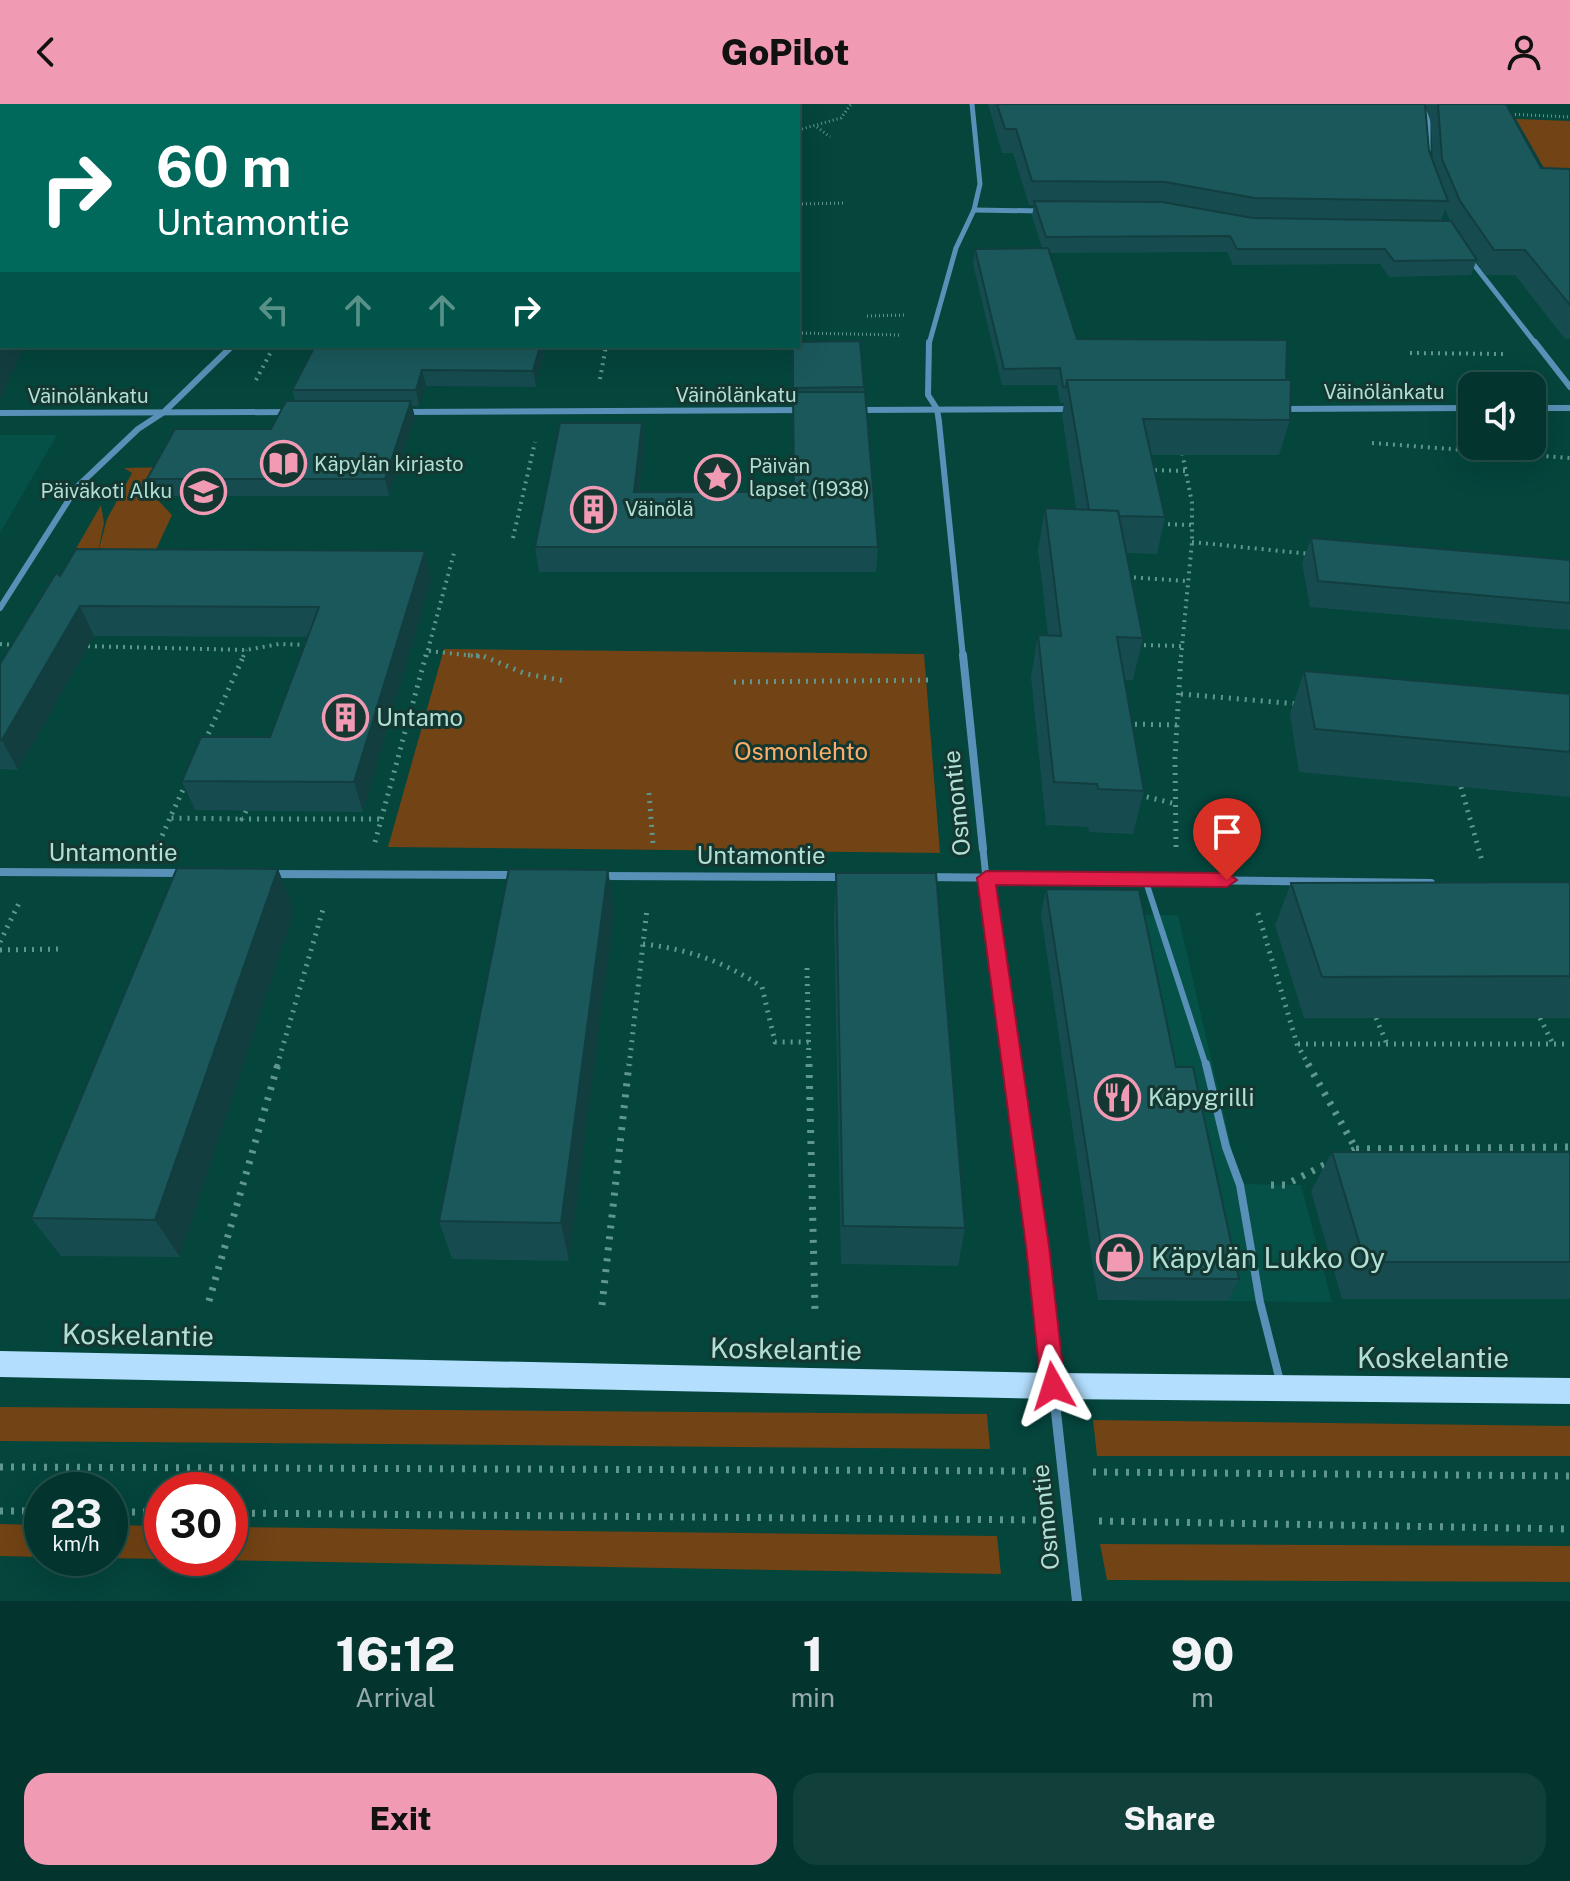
<!DOCTYPE html>
<meta charset="utf-8">
<style>
body{margin:0;font-family:"Public Sans",sans-serif;background:#113f39;color:#f1f3f6;height:100vh;display:flex;flex-direction:column;font-size:30px;white-space:nowrap}
*{box-sizing:border-box;margin:0}
p{font-size:26px;color:#97aaaa}
.icon{flex:none;width:44px;height:44px;fill:none;stroke:currentColor;stroke-width:2;stroke-linecap:round;stroke-linejoin:round}
.map{position:relative;height:1497px;overflow:hidden}
.details{display:flex;flex-direction:column;background:#03342d;flex:1}
.details>*{flex:none}
.top-card{position:absolute;left:0px;top:0px;width:800px;height:244px;box-shadow:0 8px 32px #0002,0 0 0 2px #244f49;background:#00695c;color:#fff;overflow:hidden}
.fabs{position:absolute;left:1458px;top:268px;display:grid;gap:16px}
.fabs a{display:grid;place-items:center;width:88px;height:88px;border-radius:16px;background:#03342d;box-shadow:0 8px 32px #0002,0 0 0 2px #244f49;font-size:40px}
.speed{position:absolute;left:24px;top:1368px;display:flex;gap:16px;font-size:40px;font-weight:700;text-align:center}
.speed>*{display:grid;place-content:center;width:104px;height:104px;border-radius:50%;background:#03342d;box-shadow:0 8px 32px #0002,0 0 0 2px #244f49;line-height:1}
.speed small{font-size:20px;font-weight:400}
.speed .limit{border:12px solid #d22;background:#fff;color:#111}
.pin{position:absolute;display:grid;place-items:center;width:68px;height:68px;color:#fff;margin:-82px -34px;border-radius:50% 50% 50% 0;rotate:-45deg;box-shadow:0 0 8px #0007}
.pin .icon{rotate:45deg}
.me{position:absolute;width:88px;margin:-44px;rotate:354deg;stroke-linejoin:round;filter:drop-shadow(0 0 6px #0008)}
.turn{display:flex;align-items:center;gap:28px;height:168px;padding:0 24px;font-size:36px}
.turn .icon{width:104px;height:104px;stroke-width:2.5}
.turn b{display:block;font-size:56px;line-height:68px}
.lanes{display:flex;align-items:center;height:76px;padding:0 24px;background:#0003;justify-content:center;gap:40px;direction:ltr}
.lanes .off{opacity:.35}
.eta{display:flex;justify-content:space-evenly;align-items:center;height:136px;text-align:center}
.eta b{font-size:48px;font-weight:800;line-height:56px}
.cta{display:flex;gap:16px;margin-top:auto;padding:16px 24px}
.cta a{flex:1;height:92px;border-radius:24px;background:#f19ab4;color:#111;font-size:32px;font-weight:800;line-height:92px;text-align:center}
.cta a+a{background:#113f39;color:#f1f3f6}
header{display:flex;justify-content:space-between;align-items:center;height:104px;padding:0 24px;background:#f19ab4;color:#111;font-size:36px;font-weight:800}
.map>svg:first-child{display:block}
</style>
<header><svg class="icon" aria-label="back" viewBox="0 0 24 24"><path d="M15 5l-7 7 7 7"/></svg>GoPilot<svg class="icon" aria-label="person" viewBox="0 0 24 24"><circle cx="12" cy="8" r="4"/><path d="M4 21q1-7 8-7t8 7"/></svg></header>
<div class="map">
<svg width="1570" height="1497" viewBox="0 0 1570 1497">
<rect width="100%" height="100%" fill="#04453c"/>
<g fill="#065147">
<path d="M 0,331 L 57,331 L 0,429 Z"/>
<path d="M 1041,810 L 1178,811 L 1240,1080 L 1301,1081 L 1332,1198 L 1098,1196 Z"/>
</g>
<g fill="#724314">
<path d="M 1516,15 L 1570,17 L 1570,79 L 1552,78 Z"/>
<path d="M 170,363 L 154,392 L 172,411 L 153,452 L 238,464 L 66,462 L 101,401 L 104,419 L 97,452 L 107,415 L 132,369 L 124,364 Z"/>
<path d="M 444,545 L 924,550 L 940,749 L 388,743 Z"/>
<path d="M 0,1303 L 987,1310 L 990,1345 L 0,1337 Z"/>
<path d="M 1093,1316 L 1570,1322 L 1570,1352 L 1097,1352 Z"/>
<path d="M 0,1420 L 42,1421 L 42,1453 L 0,1452 Z"/>
<path d="M 110,1421 L 162,1422 L 162,1454 L 230,1454 L 230,1423 L 997,1432 L 1001,1470 L 107,1454 L 110,1454 Z"/>
<path d="M 1100,1440 L 1570,1442 L 1570,1478 L 1107,1476 Z"/>
</g>
<g fill="none" stroke-linecap="round" stroke-linejoin="round">
<g stroke="#5f978d" stroke-width="3" stroke-dasharray="1 3" stroke-linecap="butt">
<path d="M 386,0 L 389,2"/>
<path d="M 516,2 L 520,0"/>
<path d="M 1507,10 L 1570,13"/>
<path d="M 817,23 L 830,33"/>
<path d="M 798,26 L 841,14 L 851,0"/>
<path d="M 798,100 L 846,99"/>
<path d="M 867,212 L 906,211"/>
<path d="M 798,229 L 900,231"/>
</g>
<g stroke="#5f978d" stroke-width="4" stroke-dasharray="2 5" stroke-linecap="butt">
<path d="M 1410,249 L 1505,250"/>
<path d="M 600,275 L 606,242"/>
<path d="M 256,276 L 274,242"/>
<path d="M 1372,339 L 1570,354"/>
<path d="M 1519,342 L 1525,356"/>
<path d="M 1148,366 L 1187,367"/>
<path d="M 1161,420 L 1192,421"/>
<path d="M 513,434 L 535,338"/>
<path d="M 1192,438 L 1310,450"/>
<path d="M 1127,473 L 1186,477"/>
<path d="M 0,540 L 15,541"/>
<path d="M 1137,541 L 1184,542"/>
<path d="M 81,542 L 246,546 L 279,540 L 310,541"/>
<path d="M 429,547 L 484,553"/>
<path d="M 243,553 L 246,546"/>
<path d="M 426,553 L 455,445"/>
<path d="M 1181,553 L 1192,438 L 1192,399 L 1182,348"/>
</g>
<g stroke="#5f978d" stroke-width="5" stroke-dasharray="2 6" stroke-linecap="butt">
<path d="M 468,551 L 483,552 L 526,570 L 566,577"/>
<path d="M 734,578 L 934,576"/>
<path d="M 1181,590 L 1298,600"/>
<path d="M 1127,620 L 1178,621"/>
<path d="M 205,637 L 244,551"/>
<path d="M 186,679 L 170,714 L 242,715"/>
<path d="M 1461,683 L 1482,757"/>
<path d="M 649,689 L 653,740"/>
<path d="M 1139,691 L 1176,700"/>
<path d="M 246,707 L 242,715 L 381,715"/>
<path d="M 375,738 L 426,551"/>
<path d="M 159,739 L 170,714"/>
<path d="M 1176,743 L 1175,654 L 1181,551"/>
<path d="M 1258,809 L 1297,940 L 1309,962"/>
<path d="M 0,838 L 19,799"/>
<path d="M 643,840 C 688,845 725,858 762,883 L 775,938 L 809,938"/>
<path d="M 0,846 L 58,845"/>
<path d="M 807,864 L 809,962"/>
<path d="M 1376,914 L 1387,940"/>
<path d="M 1540,914 L 1553,940"/>
<path d="M 1298,940 L 1570,940"/>
<path d="M 277,962 L 324,802"/>
<path d="M 629,962 L 647,805"/>
</g>
<g stroke="#5f978d" stroke-width="7" stroke-dasharray="3 8" stroke-linecap="butt">
<path d="M 809,960 L 815,1207"/>
<path d="M 1308,960 L 1356,1045 L 1344,1051"/>
<path d="M 1356,1045 L 1570,1043"/>
<path d="M 1271,1081 L 1285,1081 L 1332,1057"/>
<path d="M 209,1197 L 278,960"/>
<path d="M 602,1201 L 629,960"/>
<path d="M 0,1363 L 1031,1367"/>
<path d="M 1093,1368 L 1570,1372"/>
<path d="M 0,1407 L 42,1407"/>
<path d="M 110,1408 L 162,1408"/>
<path d="M 230,1409 L 1037,1416"/>
<path d="M 1099,1417 L 1570,1425"/>
</g>
<path stroke="#5990b7" stroke-width="6" d="M 1145,775 L 1206,962"/>
<path stroke="#5990b7" stroke-width="8" d="M 1206,960 L 1226,1043 L 1240,1081 L 1260,1198 L 1280,1277"/>
<path stroke="#5990b7" stroke-width="7" d="M 983,745 L 986,774"/>
<g stroke="#5990b7" stroke-width="5">
<path d="M 1421,0 L 1428,16 L 1428,46"/>
<path d="M 594,2 L 597,0"/>
<path d="M 974,106 L 1042,107"/>
<path d="M 1468,153 L 1536,240"/>
<path d="M 929,240 L 956,144 L 974,106 L 980,80 L 972,0"/>
</g>
<g stroke="#5990b7" stroke-width="6">
<path d="M 929,238 L 928,291 L 937,305 L 939,318 L 963,553"/>
<path d="M 1535,238 L 1570,283"/>
<path d="M 1532,304 L 1570,304"/>
<path d="M 1281,305 L 1472,304"/>
<path d="M 857,306 L 1071,305"/>
<path d="M 405,308 L 803,306"/>
<path d="M 0,309 L 291,308"/>
<path d="M 0,504 L 77,383 L 138,325 L 164,308 L 232,242"/>
</g>
<g stroke="#5990b7" stroke-width="8">
<path d="M 963,551 L 983,745"/>
<path d="M 0,768 L 183,769"/>
<path d="M 269,770 L 515,771"/>
<path d="M 601,772 L 843,773"/>
<path d="M 925,773 L 1431,779"/>
<path d="M 986,774 L 1012,962"/>
</g>
<path stroke="#5990b7" stroke-width="10" d="M 1012,960 L 1041,1173 L 1077,1497"/>
<g fill="#b3defe" fill-rule="evenodd">
<path d="M 42,0 L 55,0 L 41,2 Z"/>
<path d="M 145,0 L 158,0 L 144,2 Z"/>
<path d="M 0,18 L 2,18 L 0,25 Z"/>
<path d="M 0,1247 L 1053,1269 L 1570,1274 L 1570,1300 L 1053,1295 L 0,1273 Z"/>
</g>
<path stroke="#568f85" stroke-width="2" d="M 91,2 L 95,0"/>
</g>
<g fill="#164c4f" fill-rule="evenodd">
<path d="M 988,0 L 1425,0 L 1429,47 L 1433,58 L 1431,19 L 1425,0 L 1506,0 L 1541,64 L 1570,65 L 1570,235 L 1565,235 L 1515,171 L 1485,171 L 1476,158 L 1471,171 L 1389,173 L 1380,160 L 1233,161 L 1227,148 L 1049,149 L 1077,235 L 1286,276 L 1290,316 L 1279,351 L 1151,351 L 1165,413 L 1157,450 L 1126,449 L 1143,534 L 1133,576 L 1125,576 L 1144,687 L 1133,730 L 1089,728 L 1088,723 L 1046,721 L 1031,573 L 1038,531 L 1048,531 L 1038,446 L 1045,404 L 1076,405 L 1062,311 L 1064,299 L 1060,299 L 1057,281 L 1002,281 L 973,160 L 975,145 L 1042,144 L 1032,112 L 1034,101 L 1029,101 L 1013,49 L 1002,49 ZM 1445,105 L 1450,117 L 1441,117 Z"/>
<path d="M 315,242 L 546,242 L 536,283 L 426,282 L 419,302 L 412,302 L 415,314 L 389,392 L 153,392 L 147,375 L 271,325 L 295,297 L 292,286 Z"/>
<path d="M 793,242 L 864,283 L 878,443 L 876,468 L 539,468 L 535,443 L 642,319 L 644,343 L 639,388 L 794,388 Z"/>
<path d="M 1311,434 L 1570,456 L 1570,526 L 1310,503 L 1302,459 Z"/>
<path d="M 425,447 L 431,476 L 363,708 L 195,706 L 182,677 L 270,633 L 308,533 L 94,532 L 18,666 L 0,665 L 0,560 L 60,472 Z"/>
<path d="M 1304,567 L 1570,590 L 1570,693 L 1299,668 L 1290,610 Z"/>
<path d="M 278,765 L 294,807 L 180,1153 L 61,1152 L 31,1114 Z"/>
<path d="M 608,766 L 614,809 L 569,1157 L 452,1155 L 439,1117 Z"/>
<path d="M 836,769 L 965,1124 L 958,1162 L 841,1160 L 834,811 Z"/>
<path d="M 1570,778 L 1570,914 L 1304,914 L 1275,821 L 1291,779 Z"/>
<path d="M 1046,785 L 1176,963 L 1239,1175 L 1228,1197 L 1098,1196 L 1041,810 Z"/>
<path d="M 1332,1048 L 1570,1048 L 1570,1195 L 1342,1195 L 1311,1087 Z"/>
</g>
<g fill="#123e40">
<path d="M 483,0 L 499,0 L 499,2 L 482,2 Z"/>
<path d="M 2,118 L 2,174 L 0,178 L 0,122 Z"/>
<path d="M 2,228 L 2,242 L 24,242 L 0,298 L 0,233 Z"/>
<path d="M 540,242 L 546,242 L 536,283 L 533,267 Z"/>
<path d="M 422,266 L 426,282 L 419,302 L 416,286 Z"/>
<path d="M 411,297 L 415,314 L 389,392 L 385,375 Z"/>
<path d="M 642,319 L 644,343 L 636,413 L 634,388 Z"/>
<path d="M 425,447 L 431,476 L 363,708 L 354,678 Z"/>
<path d="M 80,502 L 94,532 L 18,666 L 2,636 Z"/>
<path d="M 278,765 L 294,807 L 180,1153 L 155,1116 Z"/>
<path d="M 608,766 L 614,809 L 569,1157 L 561,1119 Z"/>
</g>
<g fill="#1a585c" stroke="#123e40" stroke-width="2">
<rect x="231" y="0" width="50" height="2"/>
<path d="M 420,0 L 483,0 L 482,2 L 419,2 Z"/>
<path d="M 997,0 L 1425,0 L 1429,47 L 1448,97 L 1255,94 L 1165,78 L 1032,77 L 1016,25 L 1005,25 Z"/>
<path d="M 1438,0 L 1506,0 L 1541,64 L 1570,65 L 1570,201 L 1525,146 L 1494,146 L 1460,97 L 1442,55 Z"/>
<path d="M 0,92 L 2,92 L 2,118 L 0,122 Z"/>
<path d="M 1034,97 L 1162,98 L 1253,114 L 1451,117 L 1477,156 L 1394,157 L 1385,145 L 1237,145 L 1230,132 L 1046,133 Z"/>
<path d="M 1048,144 L 1077,235 L 1287,236 L 1286,276 L 1067,276 L 1066,283 L 1063,283 L 1060,264 L 1004,265 L 975,145 Z"/>
<path d="M 2,203 L 2,228 L 0,233 L 0,204 Z"/>
<path d="M 860,237 L 864,283 L 793,284 L 793,242 L 798,242 L 798,238 Z"/>
<path d="M 315,242 L 540,242 L 533,267 L 422,266 L 416,286 L 292,286 Z"/>
<path d="M 1067,276 L 1291,276 L 1290,316 L 1143,315 L 1165,413 L 1119,412 L 1118,407 L 1089,406 Z"/>
<path d="M 793,288 L 865,288 L 878,443 L 535,443 L 560,319 L 642,319 L 634,388 L 794,388 Z"/>
<path d="M 286,297 L 411,297 L 385,375 L 147,375 L 175,325 L 271,325 Z"/>
<path d="M 1045,404 L 1118,407 L 1143,534 L 1117,533 L 1144,687 L 1098,685 L 1097,680 L 1054,678 L 1038,531 L 1061,532 Z"/>
<path d="M 1311,434 L 1570,456 L 1570,499 L 1318,477 Z"/>
<path d="M 76,445 L 425,447 L 354,678 L 182,677 L 201,633 L 270,633 L 319,503 L 80,502 L 2,636 L 0,636 L 0,560 L 56,469 L 60,472 Z"/>
<path d="M 1304,567 L 1570,590 L 1570,648 L 1315,625 Z"/>
<path d="M 177,764 L 278,765 L 155,1116 L 31,1114 Z"/>
<path d="M 509,765 L 608,766 L 561,1119 L 439,1117 Z"/>
<path d="M 836,769 L 936,769 L 965,1124 L 843,1122 Z"/>
<path d="M 1570,778 L 1570,872 L 1322,873 L 1291,779 Z"/>
<path d="M 1046,785 L 1139,786 L 1176,963 L 1193,963 L 1239,1175 L 1106,1174 Z"/>
<path d="M 1332,1048 L 1570,1048 L 1570,1158 L 1365,1158 Z"/>
</g>
<path fill="#e11d48" stroke="#92132f" stroke-width="2" d="M 986,767 L 1227,769 L 1237,776 L 1227,783 L 996,781 L 1049,1142 L 1065,1282 L 1061,1291 L 1053,1294 L 1044,1291 L 1041,1282 L 1026,1142 L 977,774 Z"/>
<defs>
<symbol id="library-ring" viewBox="-11 -11 22 22"><circle r="9.5" fill="#153731" stroke="#f19ab4" stroke-width="1.5"/><path d="M-6-4Q-3-5.5-.7-3.5V5Q-3 3-6 4ZM6-4Q3-5.5 .7-3.5V5Q3 3 6 4Z" fill="#f19ab4"/></symbol>
<symbol id="sight-ring" viewBox="-11 -11 22 22"><circle r="9.5" fill="#153731" stroke="#f19ab4" stroke-width="1.5"/><path d="M0-6L1.8-2.2L6-1.7L2.9 1.2L3.7 5.4L0 3.3L-3.7 5.4L-2.9 1.2L-6-1.7L-1.8-2.2Z" fill="#f19ab4"/></symbol>
<symbol id="school-ring" viewBox="-11 -11 22 22"><circle r="9.5" fill="#153731" stroke="#f19ab4" stroke-width="1.5"/><path d="M0-5L7-2L0 1L-7-2ZM-4 1L0 2.5L4 1V4Q0 6-4 4Z" fill="#f19ab4"/></symbol>
<symbol id="building-ring" viewBox="-11 -11 22 22"><circle r="9.5" fill="#153731" stroke="#f19ab4" stroke-width="1.5"/><path d="M-4-6H4V6H1V3H-1V6H-4ZM-2.5-4.3h1.7v1.8h-1.7ZM.8-4.3h1.7v1.8H.8ZM-2.5-1h1.7V.8h-1.7ZM.8-1h1.7V.8H.8Z" fill="#f19ab4"/></symbol>
<symbol id="restaurant-ring" viewBox="-11 -11 22 22"><circle r="9.5" fill="#153731" stroke="#f19ab4" stroke-width="1.5"/><path d="M-5-6h1v4h1v-4h1v4h1v-4h1v5L-1.5 .5V6h-2V.5L-5-1ZM5-6V6H3V1.5H1.5Q1.5-4 5-6Z" fill="#f19ab4"/></symbol>
<symbol id="shop-ring" viewBox="-11 -11 22 22"><circle r="9.5" fill="#153731" stroke="#f19ab4" stroke-width="1.5"/><path d="M-5-2.5h2.3a2.7 3.5 0 0 1 5.4 0H5L5.5 6h-11ZM-1.5-2.5h3a1.5 2.3 0 0 0-3 0Z" fill="#f19ab4"/></symbol>
</defs>
<g fill-rule="evenodd">
<use href="#library-ring" x="258" y="334" width="51" height="51"/>
<use href="#sight-ring" x="692" y="348" width="51" height="51"/>
<use href="#school-ring" x="178" y="362" width="51" height="51"/>
<use href="#building-ring" x="568" y="380" width="51" height="51"/>
<use href="#building-ring" x="320" y="588" width="51" height="51"/>
<use href="#restaurant-ring" x="1092" y="968" width="51" height="51"/>
<use href="#shop-ring" x="1094" y="1128" width="51" height="51"/>
</g>
<g text-anchor="middle" stroke-width="6" stroke-linejoin="round" paint-order="stroke">
<g font-size="20" fill="#b0dfd5" stroke="#153731">
<text x="1384" y="295">Väinölänkatu</text>
<text x="736" y="298">Väinölänkatu</text>
<text x="88" y="299">Väinölänkatu</text>
</g>
<g font-size="20" fill="#b0dfd5" stroke="#153731" text-anchor="start">
<text x="314" y="367">Käpylän kirjasto</text>
<text x="749" y="369">Päivän<tspan x="749" dy="23">lapset (1938)</tspan></text>
<text x="172" y="394" text-anchor="end">Päiväkoti Alku</text>
<text x="625" y="412">Väinölä</text>
</g>
<g font-size="24" fill="#b0dfd5" stroke="#153731" text-anchor="start">
<text x="376" y="622">Untamo</text>
<text x="1148" y="1002">Käpygrilli</text>
</g>
<g font-size="24" fill="#fbad6a" stroke="#153731">
<text x="801" y="656">Osmonlehto</text>
</g>
<g font-size="24" fill="#b0dfd5" stroke="#153731">
<text transform="translate(957 699) rotate(-96)" y="8">Osmontie</text>
<text x="113" y="757">Untamontie</text>
<text x="761" y="760">Untamontie</text>
<text transform="translate(1046 1413) rotate(-96)" y="8">Osmontie</text>
</g>
<g font-size="28" fill="#b0dfd5" stroke="#153731" text-anchor="start">
<text x="1151" y="1164">Käpylän Lukko Oy</text>
</g>
<g font-size="28" fill="#b0dfd5" stroke="#153731">
<text transform="translate(138 1231) rotate(1)" y="10">Koskelantie</text>
<text transform="translate(786 1245) rotate(1)" y="10">Koskelantie</text>
<text x="1433" y="1264">Koskelantie</text>
</g>
</g>
</svg>
<div class="fabs">
<a><svg class="icon" aria-label="sound" viewBox="0 0 24 24"><path d="M4 9h4l5-4v14l-5-4H4zM17 9q2 3 0 6"/></svg></a>
</div>
<div class="speed"><div>23<small>km/h</small></div><div class="limit">30</div></div>
<div class="pin" style="left:1227px;top:776px;background:#d93025"><svg class="icon" aria-label="arrive" viewBox="0 0 24 24"><path d="M6 21V4h12l-3 4 3 4H6"/></svg></div>
<svg class="me" style="left:1053px;top:1282px" viewBox="-20 -20 40 40"><path d="M0-17L14 15 0 8-14 15z" fill="#e11d48" stroke="#fff" stroke-width="4"/></svg>
<div class="top-card">
<div class="turn"><svg class="icon" aria-label="right" viewBox="0 0 24 24"><path d="M7 20v-9h11M14 6l5 5-5 5"/></svg><div><b>60 m</b>Untamontie</div></div>
<div class="lanes"><svg class="icon off" aria-label="left" viewBox="0 0 24 24"><path d="M17 20v-9H6M10 6l-5 5 5 5"/></svg><svg class="icon off" aria-label="ahead" viewBox="0 0 24 24"><path d="M12 20V5M6 11l6-6 6 6"/></svg><svg class="icon off" aria-label="ahead" viewBox="0 0 24 24"><path d="M12 20V5M6 11l6-6 6 6"/></svg><svg class="icon" aria-label="right" viewBox="0 0 24 24"><path d="M7 20v-9h11M14 6l5 5-5 5"/></svg></div>
</div>
</div>
<section class="details">
<div class="eta">
<div><b>16:12</b><p>Arrival</p></div>
<div><b>1</b><p>min</p></div>
<div><b>90</b><p>m</p></div>
</div>
<div class="cta"><a>Exit</a><a>Share</a></div>
</section>
